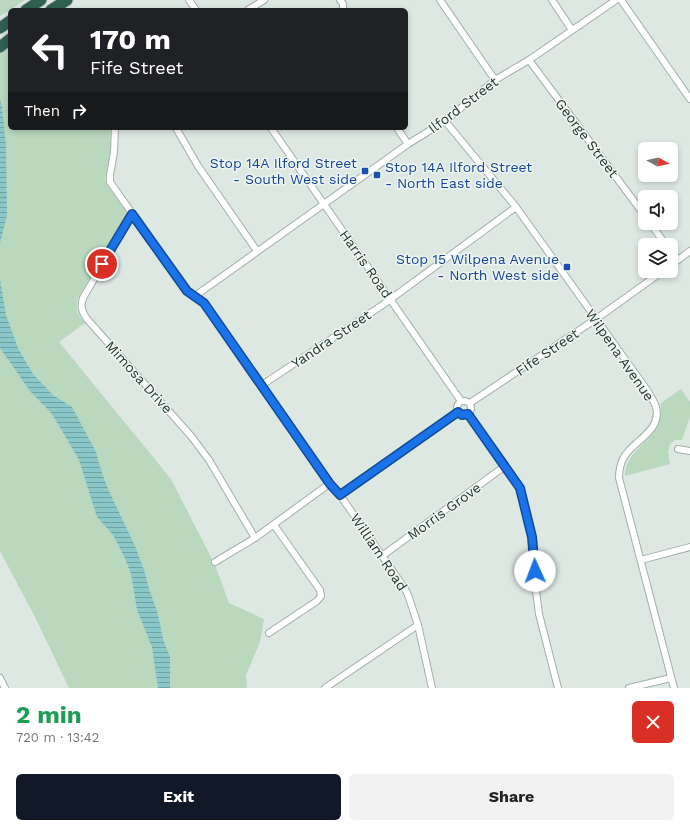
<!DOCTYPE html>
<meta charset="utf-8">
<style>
body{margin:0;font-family:"Work Sans",sans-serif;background:#f2f2f2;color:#222;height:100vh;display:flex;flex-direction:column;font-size:15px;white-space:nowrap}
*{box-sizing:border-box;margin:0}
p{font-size:13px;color:#767676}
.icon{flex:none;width:22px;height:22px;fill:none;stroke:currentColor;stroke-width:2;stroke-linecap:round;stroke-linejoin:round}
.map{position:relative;height:688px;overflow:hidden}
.side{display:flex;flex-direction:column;background:#fff;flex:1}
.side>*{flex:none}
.guide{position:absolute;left:8px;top:8px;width:400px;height:122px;border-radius:6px;box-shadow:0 2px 6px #0003;background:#202124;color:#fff;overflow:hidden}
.needle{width:26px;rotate:98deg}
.tools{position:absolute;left:638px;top:142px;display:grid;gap:8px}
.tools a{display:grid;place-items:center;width:40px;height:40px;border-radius:6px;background:#fff;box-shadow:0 2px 6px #0003;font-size:20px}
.pin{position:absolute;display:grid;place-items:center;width:34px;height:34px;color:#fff;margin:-17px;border:2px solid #fff;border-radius:50%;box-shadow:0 1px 4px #0007}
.me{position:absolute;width:44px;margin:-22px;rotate:358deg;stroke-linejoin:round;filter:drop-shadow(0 0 3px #0008)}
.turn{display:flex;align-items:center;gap:14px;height:84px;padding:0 16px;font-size:18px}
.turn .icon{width:52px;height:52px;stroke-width:2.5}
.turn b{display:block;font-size:28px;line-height:34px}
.then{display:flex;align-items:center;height:38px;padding:0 16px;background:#0003;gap:8px;font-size:15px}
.round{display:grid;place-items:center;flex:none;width:42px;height:42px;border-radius:6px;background:#f2f2f2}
.overview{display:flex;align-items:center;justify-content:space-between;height:68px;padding:0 16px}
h1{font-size:24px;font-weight:700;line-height:30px;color:#1e9e55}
.primary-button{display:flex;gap:8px;margin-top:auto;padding:8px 16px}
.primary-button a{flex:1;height:46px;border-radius:6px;background:#111827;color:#fff;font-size:16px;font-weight:700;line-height:46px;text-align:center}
.primary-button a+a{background:#f2f2f2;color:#222}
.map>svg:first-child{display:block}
</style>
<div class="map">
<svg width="690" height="688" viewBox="0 0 690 688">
<defs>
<pattern id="water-rules" width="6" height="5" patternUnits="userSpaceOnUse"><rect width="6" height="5" fill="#8ac7c9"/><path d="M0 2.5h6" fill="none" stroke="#70a2a4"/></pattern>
</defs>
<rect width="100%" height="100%" fill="#dee8e3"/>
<g fill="#b9d8be">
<path d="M 0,0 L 25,0 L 0,16 Z"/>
<path d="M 10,46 L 10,128 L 110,128 L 111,147 L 105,179 L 107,185 L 128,214 L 78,298 C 75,311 77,313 85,323 L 59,342 L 171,479 L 215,565 L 229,603 L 264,619 L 260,642 L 246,675 L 247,688 L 69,688 L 34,615 L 0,551 L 0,54 Z"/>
<path d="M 681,389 L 690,402 L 690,417 L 682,440 L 675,440 L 670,444 L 668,452 L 670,464 L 625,476 C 627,442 663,445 661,403 Z"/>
</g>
<g fill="url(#water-rules)">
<path d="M 0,99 L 2,107 L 6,145 L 7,215 L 0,243 Z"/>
<path d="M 0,279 L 6,315 L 18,348 L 33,374 L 53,395 L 72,407 L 96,452 L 102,473 L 108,489 L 135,546 L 144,570 L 150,592 L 157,611 L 164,642 L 170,657 L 170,688 L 158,688 L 152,647 L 137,610 L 131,574 L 124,556 L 113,535 L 97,517 L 79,460 L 61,429 L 52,414 L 30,391 L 0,348 Z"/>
</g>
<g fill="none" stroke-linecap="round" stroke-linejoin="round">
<defs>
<g id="street">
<path d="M 189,0 L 196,10"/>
<path d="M 340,0 L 343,4 L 343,10"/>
<path d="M 440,0 L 495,80"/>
<path d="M 552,0 L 572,30"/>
<path d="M 621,0 L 690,99"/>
<path d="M 248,10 L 264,0"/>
<path d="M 529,60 L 645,216"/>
<path d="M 445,121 L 516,207 L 647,390 C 650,395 654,401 656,407 C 662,431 634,440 624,457 C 620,464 619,470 619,478 L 674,688"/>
<path d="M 115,128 L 114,152 L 110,175 L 110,182 L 187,291 L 204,303 L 329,484 L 340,495 L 405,589 L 408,595 L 418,625 L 432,688"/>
<path d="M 176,128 L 198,166 L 257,251"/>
<path d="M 271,128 L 461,401"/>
<path d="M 397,128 L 408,144"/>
<path d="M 132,214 L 83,298 C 80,307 82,312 87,319 L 191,436 L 209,460 L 255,538"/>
<path d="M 650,223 L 666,245"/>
<path d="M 671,251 L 678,260"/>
<path d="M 671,265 L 690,251"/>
<path d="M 195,296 L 408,144 L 445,121 L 495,80 L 529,60 L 616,0"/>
<path d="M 262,385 L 384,304 L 516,207"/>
<circle cx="464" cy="408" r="7"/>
<path d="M 470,403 L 596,319 L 663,271"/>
<path d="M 468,414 L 515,480 L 522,495 L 533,537 L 535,583 L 539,614 L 558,688"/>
<path d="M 678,449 L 690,451"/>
<path d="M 340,495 L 458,412"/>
<path d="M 382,556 L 505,466"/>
<path d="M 641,560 L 690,547"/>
<path d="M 215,562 L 255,538 L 329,484"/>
<path d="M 269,633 L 317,601 L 321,596 L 320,590 L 274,525"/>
<path d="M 0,678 L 5,688"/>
<path d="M 325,688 L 418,625"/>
<path d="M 629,688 L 671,678"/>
</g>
<g id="highway">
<path d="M 26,10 L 41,0"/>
<path d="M 51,10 L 67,0"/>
<path d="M 0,28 L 10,21"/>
<path d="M 0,47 L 10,39"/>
</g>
</defs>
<use href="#street" stroke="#a2afa9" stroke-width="8"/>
<use href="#highway" stroke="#bcc3c1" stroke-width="13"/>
<use href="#street" stroke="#fff" stroke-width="6"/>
<use href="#highway" stroke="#306051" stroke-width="11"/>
</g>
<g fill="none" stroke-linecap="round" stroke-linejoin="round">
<defs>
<path id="route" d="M 102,264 L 132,214 L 187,291 L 204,303 L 330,484 L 340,495 L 458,412 L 462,415 L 468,414 L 520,488 L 532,537 L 535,571"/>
</defs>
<use href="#route" stroke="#114b97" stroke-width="10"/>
<use href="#route" stroke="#1a73e8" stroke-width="7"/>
</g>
<g fill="#1a4fb4" stroke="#eef6f1" stroke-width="1.5">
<rect x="361" y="167" width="8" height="8" rx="2"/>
<rect x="373" y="171" width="8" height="8" rx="2"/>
<rect x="563" y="263" width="8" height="8" rx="2"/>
</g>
<g text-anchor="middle" stroke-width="3" stroke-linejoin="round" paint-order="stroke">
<g font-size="14" fill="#21372f" stroke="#eef6f1">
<text transform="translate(463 105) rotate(-37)" y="5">Ilford Street</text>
<text transform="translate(587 138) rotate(53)" y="5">George Street</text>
<text transform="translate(366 264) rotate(55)" y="5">Harris Road</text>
<text transform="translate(331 339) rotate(-34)" y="5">Yandra Street</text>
<text transform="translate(547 352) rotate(-34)" y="5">Fife Street</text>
<text transform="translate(620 355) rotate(55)" y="5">Wilpena Avenue</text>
<text transform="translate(139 377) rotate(48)" y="5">Mimosa Drive</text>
<text transform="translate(444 511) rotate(-36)" y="5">Morris Grove</text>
<text transform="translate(379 552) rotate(56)" y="5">William Road</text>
</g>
<g font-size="14" fill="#164399" stroke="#eef6f1" text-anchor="end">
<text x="357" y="168">Stop 14A Ilford Street<tspan x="357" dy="16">- South West side</tspan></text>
<text x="385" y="172" text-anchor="start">Stop 14A Ilford Street<tspan x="385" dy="16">- North East side</tspan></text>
<text x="559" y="264">Stop 15 Wilpena Avenue<tspan x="559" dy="16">- North West side</tspan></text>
</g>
</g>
</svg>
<div class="tools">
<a><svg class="needle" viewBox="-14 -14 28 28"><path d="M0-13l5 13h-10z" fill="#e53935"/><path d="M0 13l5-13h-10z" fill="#767676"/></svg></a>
<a><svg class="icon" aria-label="sound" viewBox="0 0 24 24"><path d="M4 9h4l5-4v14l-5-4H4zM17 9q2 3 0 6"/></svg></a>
<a><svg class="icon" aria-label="layers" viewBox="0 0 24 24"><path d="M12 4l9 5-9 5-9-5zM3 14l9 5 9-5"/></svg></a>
</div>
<div class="pin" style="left:102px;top:264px;background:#d93025"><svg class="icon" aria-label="arrive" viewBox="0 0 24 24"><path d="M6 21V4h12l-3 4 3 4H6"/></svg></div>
<svg class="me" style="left:535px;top:571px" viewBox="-20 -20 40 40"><circle r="19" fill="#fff"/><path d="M0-13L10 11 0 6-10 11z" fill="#1a73e8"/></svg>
<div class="guide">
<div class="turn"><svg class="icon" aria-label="left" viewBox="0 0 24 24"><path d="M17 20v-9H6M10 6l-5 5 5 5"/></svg><div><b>170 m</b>Fife Street</div></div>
<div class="then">Then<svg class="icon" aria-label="right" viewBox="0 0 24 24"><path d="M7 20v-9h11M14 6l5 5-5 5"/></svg></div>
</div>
</div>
<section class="side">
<div class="overview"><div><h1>2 min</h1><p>720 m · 13:42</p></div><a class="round" style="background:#d93025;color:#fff"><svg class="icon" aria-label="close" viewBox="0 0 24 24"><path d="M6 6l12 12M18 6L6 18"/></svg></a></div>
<div class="primary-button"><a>Exit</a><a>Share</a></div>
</section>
